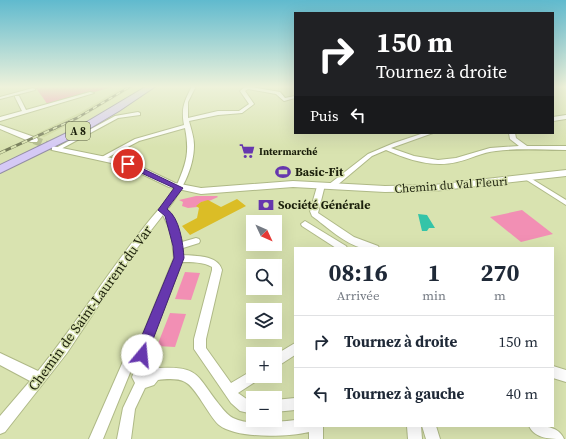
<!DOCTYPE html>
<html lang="fr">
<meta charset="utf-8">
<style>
body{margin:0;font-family:"Source Serif 4",serif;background:#f2f2f3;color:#1f2937;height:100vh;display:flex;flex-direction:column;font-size:15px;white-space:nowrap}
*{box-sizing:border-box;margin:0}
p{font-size:13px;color:#747a83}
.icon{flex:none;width:22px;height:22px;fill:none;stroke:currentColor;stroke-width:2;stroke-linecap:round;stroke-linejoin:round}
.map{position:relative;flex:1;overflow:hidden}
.sheet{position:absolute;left:294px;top:247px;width:260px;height:180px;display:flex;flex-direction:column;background:#fff;border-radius:0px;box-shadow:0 4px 16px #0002}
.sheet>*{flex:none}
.top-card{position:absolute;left:294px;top:12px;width:260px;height:122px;border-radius:0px;box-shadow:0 4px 16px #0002;background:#202124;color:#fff;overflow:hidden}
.needle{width:26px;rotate:134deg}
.tools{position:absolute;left:246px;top:215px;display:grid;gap:8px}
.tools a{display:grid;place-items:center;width:36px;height:36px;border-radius:0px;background:#fff;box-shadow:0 4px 16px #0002;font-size:20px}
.pin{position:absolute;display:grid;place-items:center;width:34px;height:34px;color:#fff;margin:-17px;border:2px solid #fff;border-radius:50%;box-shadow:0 1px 4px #0007}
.me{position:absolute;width:44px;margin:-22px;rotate:17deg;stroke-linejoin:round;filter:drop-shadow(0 0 3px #0008)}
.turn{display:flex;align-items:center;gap:14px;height:84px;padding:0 16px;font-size:18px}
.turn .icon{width:52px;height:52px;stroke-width:2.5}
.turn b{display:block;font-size:28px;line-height:34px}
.then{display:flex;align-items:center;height:38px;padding:0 16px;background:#0003;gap:8px;font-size:15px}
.eta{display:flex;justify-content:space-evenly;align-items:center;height:68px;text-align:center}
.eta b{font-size:24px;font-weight:700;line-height:28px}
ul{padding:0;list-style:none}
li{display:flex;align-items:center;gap:12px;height:52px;padding:0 16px;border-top:1px solid #e0e1e3}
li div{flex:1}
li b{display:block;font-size:15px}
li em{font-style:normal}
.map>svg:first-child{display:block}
</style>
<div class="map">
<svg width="566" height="439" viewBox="0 0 566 439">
<rect width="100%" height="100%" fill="#d9e3b0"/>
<path fill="#cdd89d" d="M 125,86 L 135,86 L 72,123 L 44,137 L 36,134 L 81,112 Z"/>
<g fill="#f28fb4">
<path d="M 40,86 L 109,86 L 112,87 L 48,105 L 36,88 L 41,87 Z"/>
<path d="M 196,196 L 217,196 L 218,197 L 209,201 L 201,202 L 197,207 L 188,208 L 182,206 L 183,202 L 179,200 Z"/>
<path d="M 522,210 L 553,234 L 521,242 L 490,217 Z"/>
<path d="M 185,272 L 200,273 L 191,300 L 175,299 Z"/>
<path d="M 170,313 L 186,314 L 175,347 L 157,346 Z"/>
</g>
<path fill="#34c4a8" d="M 418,214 L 427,215 L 435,228 L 429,228 L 427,231 L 422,231 Z"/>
<path fill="#dbbd26" d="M 237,199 L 246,206 L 190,235 L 182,226 L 197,218 L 199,208 L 196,206 L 201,202 L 208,200 L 221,207 Z"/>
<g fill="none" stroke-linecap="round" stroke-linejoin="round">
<path stroke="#b3bc8f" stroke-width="8" stroke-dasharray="8 4" stroke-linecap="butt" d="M 34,140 L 55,148"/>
<defs>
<g id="minor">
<path d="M 192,86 L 196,86 L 188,102 L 188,118 L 218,111 L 239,111 L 249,104 L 240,91 L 246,86 L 280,92 L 285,98 L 295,96 L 295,98 L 284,101 L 276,94 L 248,89 L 245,91 L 254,104 L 242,113 L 218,115 L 189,121 C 191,129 194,137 194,145 C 194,169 181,192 167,210 L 177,225 L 182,242 L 196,238 L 199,239 L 200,241 L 199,243 L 183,248 L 183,255 C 196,256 218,255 222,270 L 206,339 L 206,348 L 231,383 L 253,370 L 253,376 L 260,376 L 258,380 L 238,393 L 248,400 L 253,402 L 253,414 L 240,411 L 231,403 L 194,349 L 194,339 L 212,270 L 212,267 C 203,262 192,262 182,262 L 148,350 L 149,362 L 157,364 L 159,368 C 199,366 196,375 218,403 C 222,408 227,415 233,418 C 249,426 277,422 295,420 L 295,426 L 323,426 L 323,439 L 309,439 L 309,432 C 288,437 237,439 219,425 C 208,415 196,387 185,382 C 178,378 166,379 158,380 L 154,385 L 145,388 L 135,409 L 131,439 L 117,439 L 123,408 L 135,383 L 132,377 L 136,367 L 138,365 L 136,358 L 103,439 L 89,439 L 128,350 L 132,349 L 136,351 L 174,258 L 171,232 L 163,215 L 134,252 L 67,353 L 5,432 L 0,434 L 0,416 L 30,381 L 0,365 L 0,353 L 38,371 C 70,332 97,289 128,248 C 138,235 149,220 160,208 C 165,202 172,195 176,187 C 186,164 190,153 185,128 L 139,141 L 103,160 L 99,160 L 98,159 L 135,139 L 184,125 C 181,108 184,102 192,86 Z"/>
<path d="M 33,88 L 35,89 L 35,90 L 0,99 L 0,97 Z"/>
<path d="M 90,92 L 94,93 L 0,121 L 0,117 L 22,111 L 15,97 L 15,96 L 19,96 L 26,110 Z"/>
<path d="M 138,112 L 140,113 L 140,115 L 118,118 L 59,150 L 57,151 L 54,149 L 115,116 Z"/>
<path d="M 566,115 L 566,119 L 553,121 L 553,117 Z"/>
<path d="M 424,133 L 433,133 L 391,148 L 414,156 L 438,160 L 456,158 L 490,148 L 519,146 L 510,139 L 509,133 L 515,133 L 516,138 L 527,146 L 566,146 L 566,150 C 542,150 519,148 496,151 C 482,152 471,159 457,162 C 433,168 409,160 386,150 L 372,156 L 335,187 L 332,187 L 328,185 L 368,154 L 394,143 Z"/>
<path d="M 527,176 L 566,200 L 566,205 L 525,179 L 524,178 Z"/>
<path d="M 318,183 L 321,183 L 325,185 L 318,213 L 354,237 L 378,246 L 379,248 C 374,248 368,249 363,248 C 346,245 326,226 312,216 L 310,211 Z"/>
<path d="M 305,221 L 346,246 L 347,248 L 336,248 L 302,226 L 301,224 Z"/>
<path d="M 295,343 L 295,355 L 275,368 L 275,355 Z"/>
<path d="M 553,366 L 566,370 L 566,382 L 553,378 Z"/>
<path d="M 295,398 L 295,410 L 275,412 L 275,400 Z"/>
<path d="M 407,426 L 421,426 L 422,439 L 408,439 Z"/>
<path d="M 422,426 L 436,426 L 440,439 L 426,439 Z"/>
<path d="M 529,426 C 542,426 558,425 564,439 C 551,439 535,439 529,426 Z"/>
</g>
<g id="tertiary">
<path d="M 0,125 L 37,138 L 38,140 L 37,142 L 31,142 L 0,129 Z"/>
<path d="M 52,146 L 131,162 L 175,183 L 201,188 L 293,181 L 385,186 L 434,185 L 566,170 L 566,176 L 434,191 L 385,192 L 293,187 L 201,194 L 169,187 L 125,166 L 52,150 Z"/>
</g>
<path id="motorway" d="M 147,86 L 156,86 L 119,111 L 82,133 L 0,173 L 0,165 L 75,129 Z"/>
</defs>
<use href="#minor" stroke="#afb987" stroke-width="2"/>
<use href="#tertiary" stroke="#afb987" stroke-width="2"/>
<use href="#motorway" stroke="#948ea4" stroke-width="2"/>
<use href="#minor" fill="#fff" fill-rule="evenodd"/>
<use href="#tertiary" fill="#fff" fill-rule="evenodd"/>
<use href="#motorway" fill="#d5c9f6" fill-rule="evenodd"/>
<defs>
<path id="rail-far1" d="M 53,129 L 77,118 L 131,86"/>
<path id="rail" d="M 0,153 L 55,128"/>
</defs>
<use href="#rail-far1" stroke="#767d5a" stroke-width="2.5"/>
<use href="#rail" stroke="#767d5a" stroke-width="3"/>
<use href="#rail-far1" stroke="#d9e3b0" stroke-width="1.5" stroke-dasharray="4.5" stroke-linecap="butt"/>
<use href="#rail" stroke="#d9e3b0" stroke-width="2" stroke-dasharray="6" stroke-linecap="butt"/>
</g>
<linearGradient id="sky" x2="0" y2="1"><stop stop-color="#60bace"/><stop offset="0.59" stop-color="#eef2db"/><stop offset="1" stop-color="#eef2db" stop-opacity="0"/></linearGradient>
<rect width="566" height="147" fill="url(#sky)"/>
<path fill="#6637ae" stroke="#422471" d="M 126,163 L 131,163 L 183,188 L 167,209 C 180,218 183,244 184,258 L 149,350 L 147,359 L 142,361 L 138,359 L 136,350 L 174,258 L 173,246 L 165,216 L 158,210 L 174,188 L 126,166 Z"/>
<defs>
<symbol id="supermarket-bare" viewBox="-9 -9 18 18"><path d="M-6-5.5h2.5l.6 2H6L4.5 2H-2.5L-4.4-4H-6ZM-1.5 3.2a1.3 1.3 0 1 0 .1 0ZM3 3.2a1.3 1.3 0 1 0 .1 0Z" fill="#6637ae" stroke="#d9e3b0" stroke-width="2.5" paint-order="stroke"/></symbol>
<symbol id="stadium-bare" viewBox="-9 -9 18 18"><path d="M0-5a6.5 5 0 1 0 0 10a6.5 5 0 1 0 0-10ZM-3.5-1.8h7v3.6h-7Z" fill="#6637ae" stroke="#d9e3b0" stroke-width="2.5" paint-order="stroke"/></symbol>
<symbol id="bank-bare" viewBox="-9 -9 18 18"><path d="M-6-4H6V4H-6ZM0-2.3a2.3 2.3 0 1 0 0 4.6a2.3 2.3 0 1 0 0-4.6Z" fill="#6637ae" stroke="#d9e3b0" stroke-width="2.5" paint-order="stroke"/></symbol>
</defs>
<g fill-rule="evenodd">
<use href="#supermarket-bare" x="236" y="140" width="22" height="22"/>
<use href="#stadium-bare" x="272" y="161" width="22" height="22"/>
<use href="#bank-bare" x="255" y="194" width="22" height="22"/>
</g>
<g text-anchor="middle" stroke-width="3" stroke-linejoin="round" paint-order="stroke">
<g font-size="10" font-weight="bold" fill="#1c200c" stroke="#d9e3b0" text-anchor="start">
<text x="259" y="155">Intermarché</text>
</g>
<rect fill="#d9e3b0" stroke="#555a3d" stroke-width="1" x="66" y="122" width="24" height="18" rx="3"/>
<g font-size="11" font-weight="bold" fill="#1c200c">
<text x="78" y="135">A 8</text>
</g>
<g font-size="12" font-weight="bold" fill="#1c200c" stroke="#d9e3b0" text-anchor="start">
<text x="295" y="176">Basic-Fit</text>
<text x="278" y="209">Société Générale</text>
</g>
<g font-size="12" fill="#1c200c" stroke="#d9e3b0">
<text transform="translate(451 185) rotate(-4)" y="4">Chemin du Val Fleuri</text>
</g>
<g font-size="14" fill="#1c200c" stroke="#d9e3b0">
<text transform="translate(90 308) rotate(-54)" y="5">Chemin de Saint-Laurent du Var</text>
</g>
</g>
</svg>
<div class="tools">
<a><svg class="needle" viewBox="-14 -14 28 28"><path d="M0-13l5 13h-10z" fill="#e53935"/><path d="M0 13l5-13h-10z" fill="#747a83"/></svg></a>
<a><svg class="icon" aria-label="search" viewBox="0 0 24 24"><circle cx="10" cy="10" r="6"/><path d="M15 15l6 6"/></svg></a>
<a><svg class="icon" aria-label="layers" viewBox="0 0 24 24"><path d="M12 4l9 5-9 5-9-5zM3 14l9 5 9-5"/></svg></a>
<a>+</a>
<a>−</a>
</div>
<div class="pin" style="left:128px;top:164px;background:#d93025"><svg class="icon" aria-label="arrive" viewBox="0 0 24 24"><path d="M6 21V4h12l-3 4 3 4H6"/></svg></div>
<svg class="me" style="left:142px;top:355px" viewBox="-20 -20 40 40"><circle r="19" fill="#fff"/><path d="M0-13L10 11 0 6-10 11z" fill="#6637ae"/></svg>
<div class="top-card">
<div class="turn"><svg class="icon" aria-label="right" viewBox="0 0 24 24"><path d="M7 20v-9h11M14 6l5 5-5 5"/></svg><div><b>150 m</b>Tournez à droite</div></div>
<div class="then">Puis<svg class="icon" aria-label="left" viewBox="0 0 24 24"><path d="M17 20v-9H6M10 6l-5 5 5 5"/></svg></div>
</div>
<section class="sheet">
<div class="eta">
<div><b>08:16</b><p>Arrivée</p></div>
<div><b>1</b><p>min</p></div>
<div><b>270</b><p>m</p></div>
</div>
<ul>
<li><svg class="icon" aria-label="right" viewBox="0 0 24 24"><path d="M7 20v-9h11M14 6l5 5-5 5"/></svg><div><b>Tournez à droite</b></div><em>150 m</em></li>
<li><svg class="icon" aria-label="left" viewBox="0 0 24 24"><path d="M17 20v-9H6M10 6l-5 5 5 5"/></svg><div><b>Tournez à gauche</b></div><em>40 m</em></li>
</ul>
</section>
</div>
